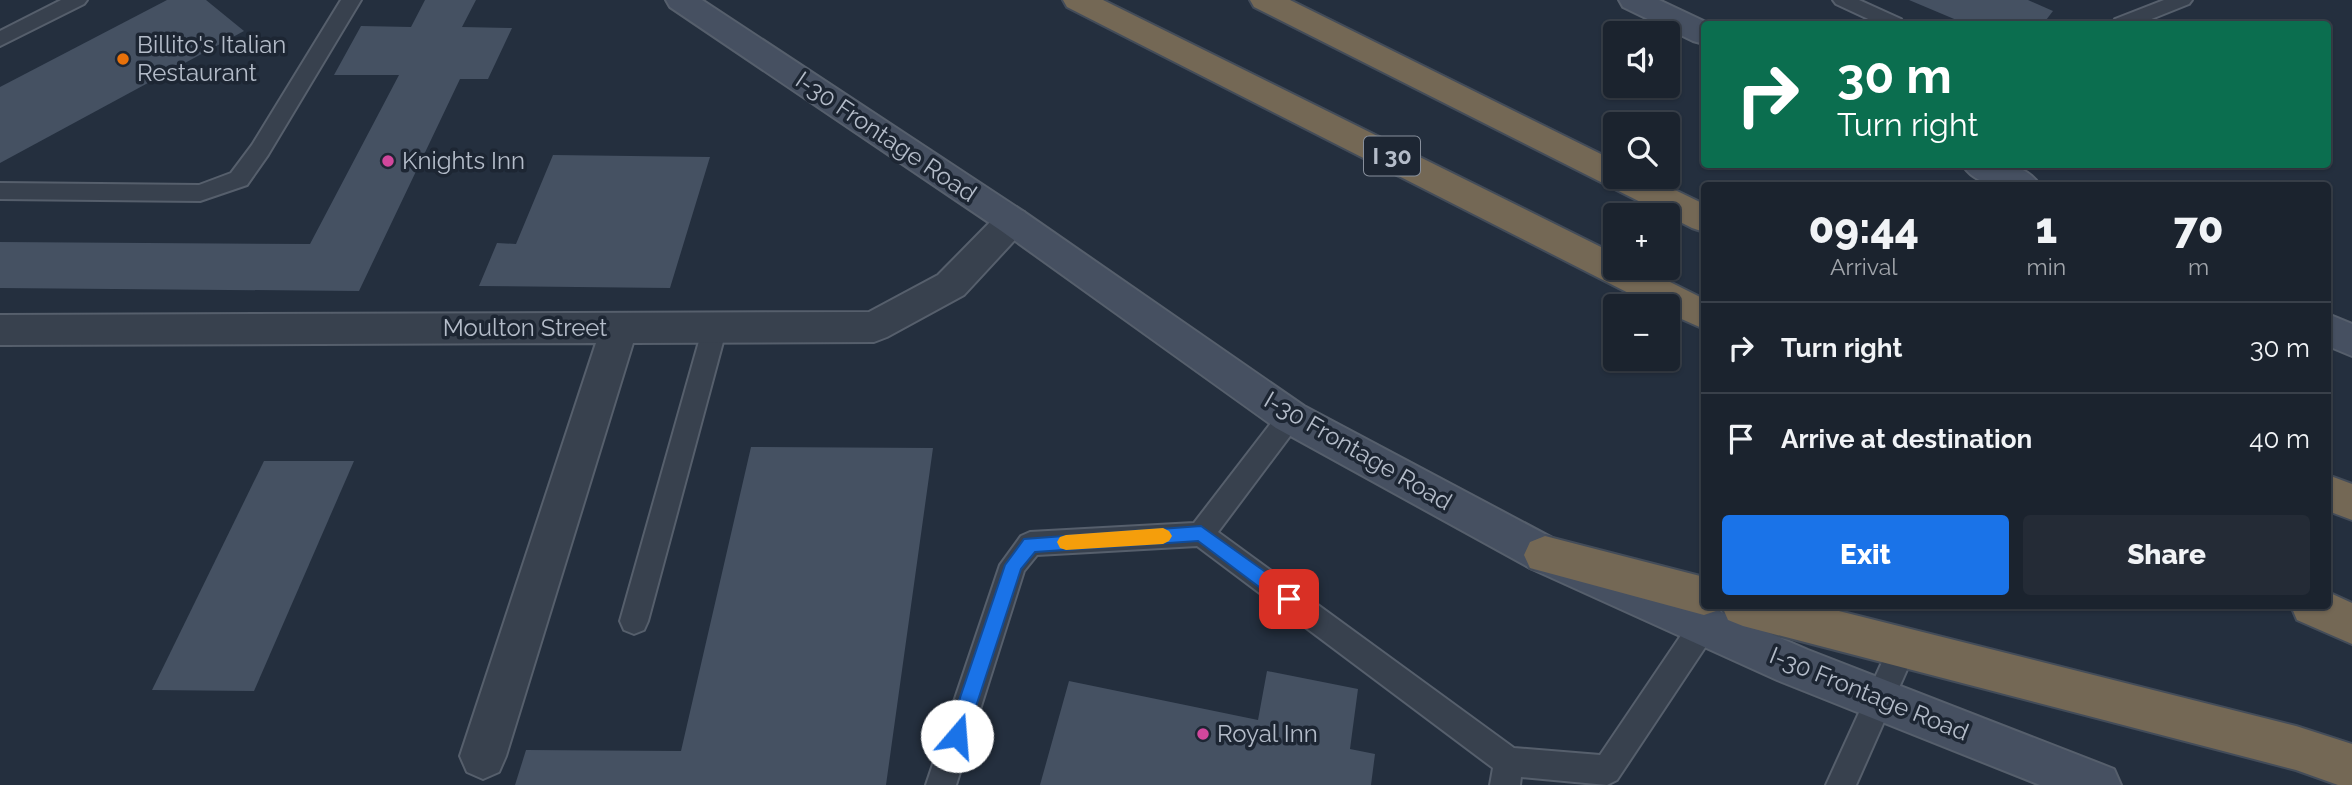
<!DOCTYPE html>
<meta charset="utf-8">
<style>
body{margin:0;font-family:Raleway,sans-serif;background:#242b36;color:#f1f3f6;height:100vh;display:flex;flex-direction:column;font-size:26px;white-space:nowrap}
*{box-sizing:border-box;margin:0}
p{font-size:23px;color:#a0a4aa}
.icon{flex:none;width:38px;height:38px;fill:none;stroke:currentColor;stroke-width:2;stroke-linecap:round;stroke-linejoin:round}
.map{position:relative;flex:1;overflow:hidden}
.details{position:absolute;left:1701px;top:182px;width:630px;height:427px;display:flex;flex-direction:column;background:#1b232e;border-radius:7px;box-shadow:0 2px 5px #0004,0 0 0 2px #39404a}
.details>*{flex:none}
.top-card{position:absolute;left:1701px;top:21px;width:630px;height:147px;border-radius:7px;box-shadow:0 2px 5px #0004,0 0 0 2px #39404a;background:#0b6e4f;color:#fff;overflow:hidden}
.fabs{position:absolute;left:1603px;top:21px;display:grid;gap:14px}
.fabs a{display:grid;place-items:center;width:77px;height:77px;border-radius:7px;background:#1b232e;box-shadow:0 2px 5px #0004,0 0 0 2px #39404a;font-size:35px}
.pin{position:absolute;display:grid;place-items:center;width:60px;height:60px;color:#fff;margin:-30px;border-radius:14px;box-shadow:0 4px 10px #0006}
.me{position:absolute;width:77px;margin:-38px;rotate:18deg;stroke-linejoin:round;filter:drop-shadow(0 0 5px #0008)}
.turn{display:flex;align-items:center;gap:24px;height:147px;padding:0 21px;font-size:32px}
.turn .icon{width:91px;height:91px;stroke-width:2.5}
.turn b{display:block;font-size:49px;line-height:60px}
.eta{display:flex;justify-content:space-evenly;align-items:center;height:119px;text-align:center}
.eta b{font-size:42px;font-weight:800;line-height:49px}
.action{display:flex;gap:14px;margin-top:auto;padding:14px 21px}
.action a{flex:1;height:80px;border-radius:7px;background:#1a73e8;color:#fff;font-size:28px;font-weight:800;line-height:80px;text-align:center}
.action a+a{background:#242b36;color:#f1f3f6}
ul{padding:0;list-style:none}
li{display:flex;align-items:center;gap:21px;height:91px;padding:0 21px;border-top:2px solid #39404a}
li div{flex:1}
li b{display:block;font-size:26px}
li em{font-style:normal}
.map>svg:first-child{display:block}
</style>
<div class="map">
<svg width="2352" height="785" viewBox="0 0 2352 785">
<rect width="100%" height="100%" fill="#242f3e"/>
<g fill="#455162">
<path d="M 167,0 L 206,0 L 244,31 L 0,163 L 0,87 Z"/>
<path d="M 425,0 L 476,0 L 462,27 L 512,28 L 488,79 L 460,79 L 359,291 L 0,288 L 0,242 L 310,244 L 399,75 L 334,75 L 361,26 L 411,27 Z"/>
<path d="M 1909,0 L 2028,0 L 2053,11 L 2043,24 L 1966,24 Z"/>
<path d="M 553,155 L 710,157 L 670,288 L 479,286 L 497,243 L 516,244 Z"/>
<path d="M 751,447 L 933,448 L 886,785 L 515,785 L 526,750 L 681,751 Z"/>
<path d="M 264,461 L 354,461 L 254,691 L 152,690 Z"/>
<path d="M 1267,671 L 1358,689 L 1350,749 L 1375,754 L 1371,785 L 1040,785 L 1069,681 L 1258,720 Z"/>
</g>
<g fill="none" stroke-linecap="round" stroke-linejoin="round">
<defs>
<g id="service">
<path d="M 61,0 L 87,0 L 84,4 L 0,46 L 0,31 Z"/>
<path d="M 341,0 L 361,0 L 268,155 L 247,185 L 200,201 L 0,199 L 0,183 L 199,185 L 231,173 L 252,145 Z"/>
<path d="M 1833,0 L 1859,0 L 1901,19 L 1904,24 L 1879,24 L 1836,4 Z"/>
<path d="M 2164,0 L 2192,0 L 2189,4 L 2139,24 L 2112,24 L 2115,19 Z"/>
<path d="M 715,318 L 723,320 L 727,327 L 648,621 L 644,630 L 634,634 L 624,630 L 620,621 L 703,327 L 707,320 Z"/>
<path d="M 1290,407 L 1299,410 L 1302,417 L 1299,424 L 1218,532 L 1514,748 L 1600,755 L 1694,616 L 1704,612 L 1714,616 L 1718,625 L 1714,634 L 1617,780 L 1607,785 L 1521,777 L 1520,785 L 1490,785 L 1493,768 L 1197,546 L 1037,555 L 1024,571 L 956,785 L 926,785 L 1000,565 L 1021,536 L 1030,532 L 1194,523 L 1281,410 Z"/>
<path d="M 1903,634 L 1913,638 L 1917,647 L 1856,785 L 1826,785 L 1893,638 Z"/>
</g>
<path id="minor" d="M 1012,208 L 1024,212 L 1029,221 L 1024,230 L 964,295 L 887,337 L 874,342 L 633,343 L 506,756 L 499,772 L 483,779 L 467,772 L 460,756 L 596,343 L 0,345 L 0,315 L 869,312 L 938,275 L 1000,212 Z"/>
<g id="secondary">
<path d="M 666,0 L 702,0 L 1024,212 L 1304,406 L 1560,542 L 1808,650 L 2114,769 L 2121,785 L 2040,785 L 1777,680 L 1530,568 L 1276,428 L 1000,230 L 670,7 Z"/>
<path d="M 1619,0 L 1659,0 L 1710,24 L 1704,24 L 1704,44 L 1693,41 L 1623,7 Z"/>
<path d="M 1962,164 C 1988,164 2025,159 2040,186 C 2014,186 1978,191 1962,164 Z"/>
<path d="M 2328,314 L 2352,324 L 2352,356 L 2328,346 Z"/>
</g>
<g id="motorway">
<path d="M 1063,0 L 1103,0 L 1615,254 L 1615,268 L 1642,268 L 1704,299 L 1704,329 L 1668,313 L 1668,306 L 1654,306 L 1067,7 Z"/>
<path d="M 1250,0 L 1290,0 L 1615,161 L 1615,177 L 1648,177 L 1704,204 L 1704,232 L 1692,228 L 1254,7 Z"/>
<path d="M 2328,475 L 2352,484 L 2352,520 L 2328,511 Z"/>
<path d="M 1545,536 L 1704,577 L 1704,606 L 1721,606 L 1719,610 L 1704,615 L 1530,568 L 1524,555 L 1530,542 Z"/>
<path d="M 2328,592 L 2352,603 L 2352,644 L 2297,620 L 2291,606 L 2328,606 Z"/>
<path d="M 1722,606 L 1819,606 L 2296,726 L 2352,744 L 2352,785 L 2338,785 L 2296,770 L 1743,626 L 1728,620 Z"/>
</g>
</defs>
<use href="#service" stroke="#565f6c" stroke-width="4"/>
<use href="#minor" stroke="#565f6c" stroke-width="4"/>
<use href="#secondary" stroke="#565f6c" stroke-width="4"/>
<use href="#motorway" stroke="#434c59" stroke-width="4"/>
<use href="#service" fill="#38414e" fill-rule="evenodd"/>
<use href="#minor" fill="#38414e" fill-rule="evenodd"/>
<use href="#secondary" fill="#465061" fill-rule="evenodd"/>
<use href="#motorway" fill="#746855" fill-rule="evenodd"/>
</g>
<path fill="#1a73e8" stroke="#114b97" stroke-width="2" d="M 1201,526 L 1295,593 L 1298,599 L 1295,605 L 1289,607 L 1283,605 L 1198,541 L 1035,552 L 1021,569 L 964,743 L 957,745 L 950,743 L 947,736 L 1005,565 L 1024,539 Z"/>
<path fill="#f59e0b" d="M 1163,528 L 1169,531 L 1172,536 L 1169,541 L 1163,544 L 1066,550 L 1060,548 L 1057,542 L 1060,537 L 1066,535 Z"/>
<circle fill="#e8710a" stroke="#1d2633" stroke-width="2.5" cx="123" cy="59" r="7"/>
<g fill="#d1479c" stroke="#1d2633" stroke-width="2.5">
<circle cx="388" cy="161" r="7"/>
<circle cx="1203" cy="734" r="7"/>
</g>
<g text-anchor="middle" stroke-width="7" stroke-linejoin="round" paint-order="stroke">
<rect fill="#1d2633" stroke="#878f9c" stroke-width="2" x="1364" y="136.5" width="56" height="39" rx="5"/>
<g font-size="23" font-weight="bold" fill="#b4bcc9">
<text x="1392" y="164">I 30</text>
</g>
<g font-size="24" fill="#b4bcc9" stroke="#1d2633" text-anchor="start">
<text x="137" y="53">Billito's Italian<tspan x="137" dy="28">Restaurant</tspan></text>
<text x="402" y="169">Knights Inn</text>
<text x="1217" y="742">Royal Inn</text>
</g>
<g font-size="24" fill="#b4bcc9" stroke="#1d2633">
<text transform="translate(886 137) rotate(34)" y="8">I-30 Frontage Road</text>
<text x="525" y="336">Moulton Street</text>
<text transform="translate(1358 451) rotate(30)" y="8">I-30 Frontage Road</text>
<text transform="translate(1869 694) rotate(22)" y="8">I-30 Frontage Road</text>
</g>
</g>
</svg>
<div class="fabs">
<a><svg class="icon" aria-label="sound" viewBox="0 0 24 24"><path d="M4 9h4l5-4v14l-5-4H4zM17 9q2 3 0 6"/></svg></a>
<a><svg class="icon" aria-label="search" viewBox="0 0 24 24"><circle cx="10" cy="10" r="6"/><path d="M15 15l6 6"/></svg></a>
<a>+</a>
<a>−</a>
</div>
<div class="pin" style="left:1289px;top:599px;background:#d93025"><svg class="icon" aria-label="arrive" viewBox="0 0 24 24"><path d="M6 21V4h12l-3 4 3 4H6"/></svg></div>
<svg class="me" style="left:957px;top:736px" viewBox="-20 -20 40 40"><circle r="19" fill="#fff"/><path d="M0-13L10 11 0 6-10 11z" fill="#1a73e8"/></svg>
<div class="top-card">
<div class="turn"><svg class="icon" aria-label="right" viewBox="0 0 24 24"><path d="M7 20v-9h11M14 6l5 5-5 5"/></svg><div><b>30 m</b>Turn right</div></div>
</div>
<section class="details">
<div class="eta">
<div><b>09:44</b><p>Arrival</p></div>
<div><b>1</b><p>min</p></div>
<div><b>70</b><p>m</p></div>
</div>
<ul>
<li><svg class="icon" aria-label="right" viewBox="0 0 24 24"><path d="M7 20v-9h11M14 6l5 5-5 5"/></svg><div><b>Turn right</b></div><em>30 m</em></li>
<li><svg class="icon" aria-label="arrive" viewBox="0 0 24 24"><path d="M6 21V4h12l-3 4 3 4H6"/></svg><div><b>Arrive at destination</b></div><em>40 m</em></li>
</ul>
<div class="action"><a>Exit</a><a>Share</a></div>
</section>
</div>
